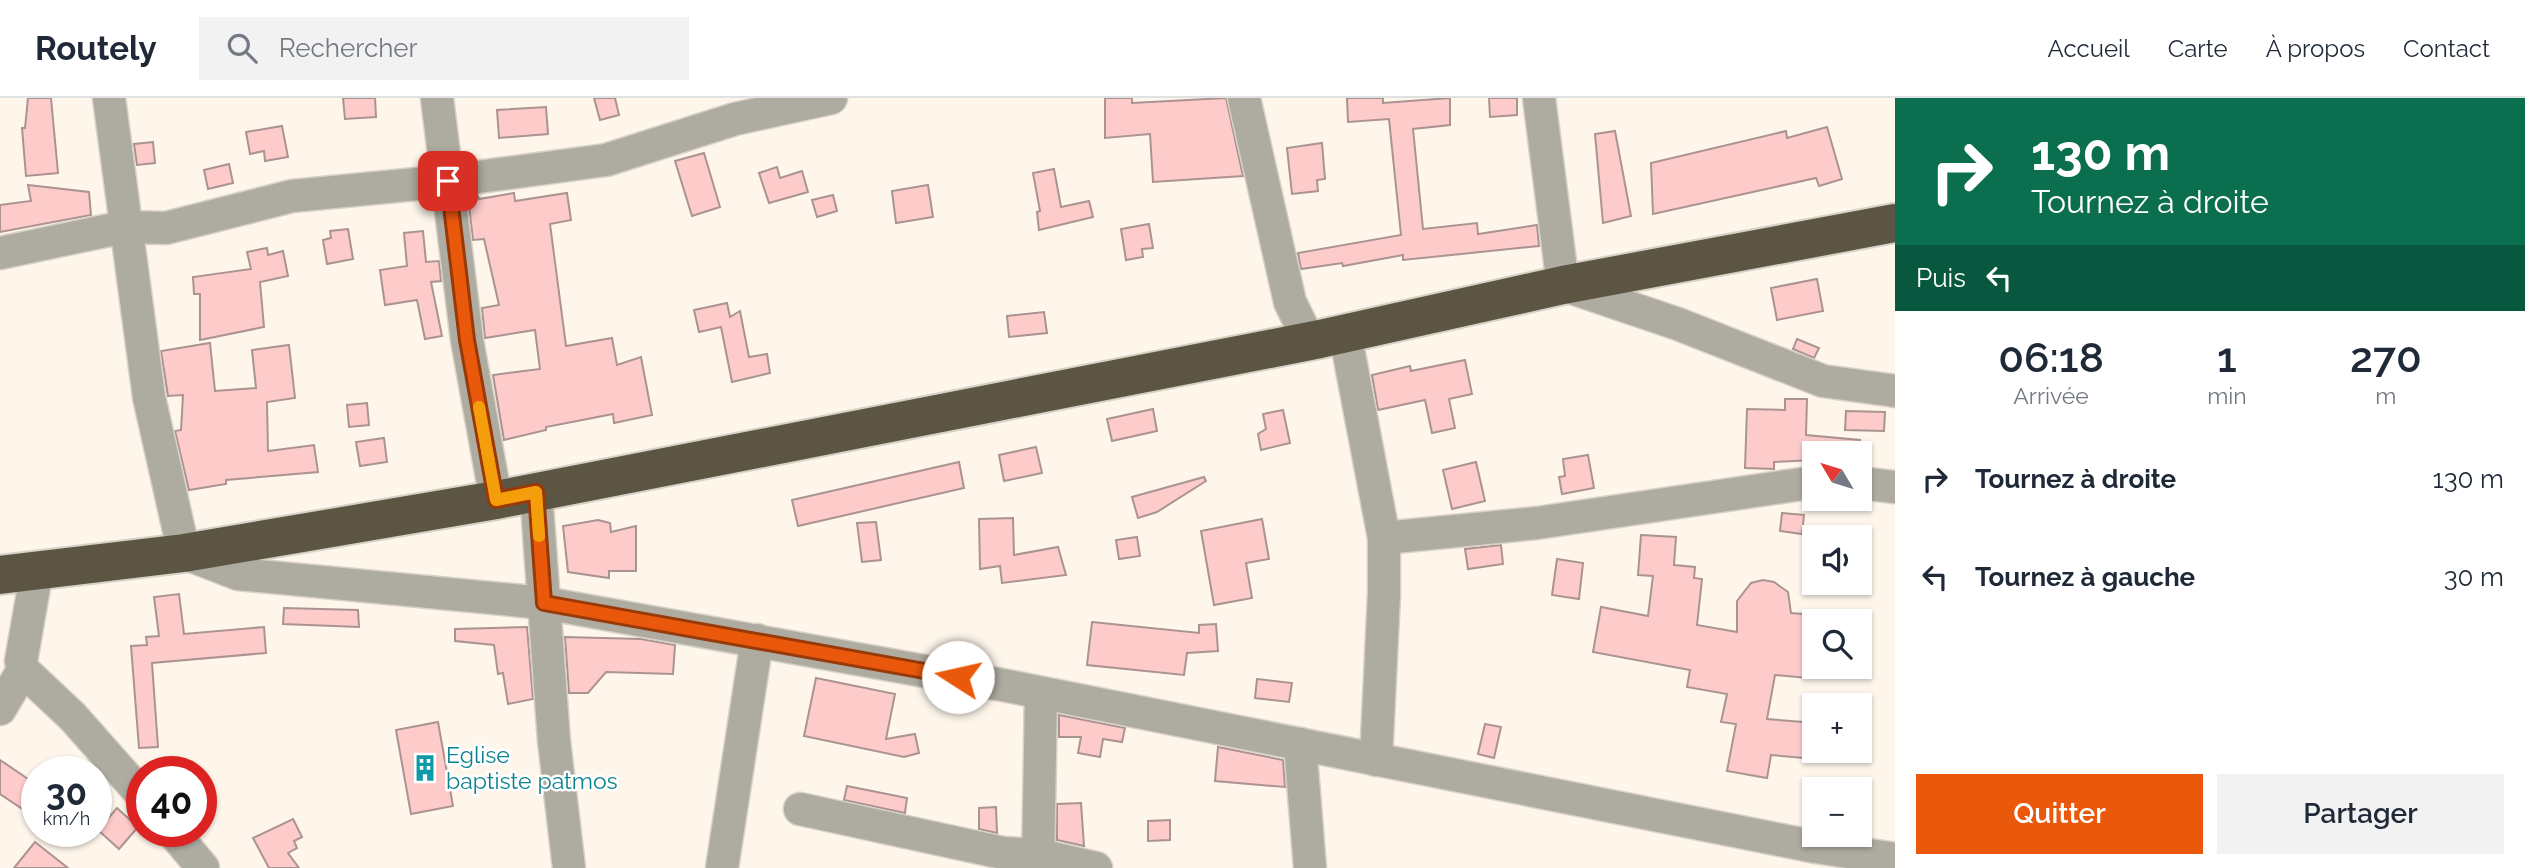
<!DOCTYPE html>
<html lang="fr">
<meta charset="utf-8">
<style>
body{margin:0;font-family:Raleway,sans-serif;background:#f2f2f3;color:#1f2937;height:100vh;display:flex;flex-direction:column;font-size:26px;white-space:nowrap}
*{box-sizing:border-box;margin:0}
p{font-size:23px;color:#747a83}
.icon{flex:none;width:38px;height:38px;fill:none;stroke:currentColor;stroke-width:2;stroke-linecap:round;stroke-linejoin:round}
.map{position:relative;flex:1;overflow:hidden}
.sheet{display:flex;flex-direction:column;background:#fff;width:630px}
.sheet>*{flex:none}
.banner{background:#0b6e4f;color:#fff;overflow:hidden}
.needle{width:46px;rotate:308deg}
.tools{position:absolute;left:1802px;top:343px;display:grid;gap:14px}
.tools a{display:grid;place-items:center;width:70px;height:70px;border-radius:0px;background:#fff;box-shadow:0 2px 5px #0004;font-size:35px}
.speed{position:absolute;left:21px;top:658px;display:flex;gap:14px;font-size:35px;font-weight:700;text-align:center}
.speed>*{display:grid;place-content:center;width:91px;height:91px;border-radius:50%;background:#fff;box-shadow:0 2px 5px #0004;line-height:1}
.speed small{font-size:18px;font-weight:400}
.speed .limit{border:10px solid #d22;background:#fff;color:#111}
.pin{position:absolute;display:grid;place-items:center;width:60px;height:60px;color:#fff;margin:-30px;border-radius:14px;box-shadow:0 4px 10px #0006}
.me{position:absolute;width:77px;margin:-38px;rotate:280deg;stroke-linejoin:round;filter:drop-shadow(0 0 5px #0008)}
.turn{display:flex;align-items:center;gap:24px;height:147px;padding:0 21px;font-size:32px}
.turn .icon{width:91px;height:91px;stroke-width:2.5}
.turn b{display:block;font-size:49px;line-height:60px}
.then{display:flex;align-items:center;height:66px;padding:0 21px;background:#0003;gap:14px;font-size:26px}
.eta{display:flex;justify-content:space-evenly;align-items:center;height:119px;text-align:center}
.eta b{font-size:42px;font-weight:600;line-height:49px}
.action{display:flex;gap:14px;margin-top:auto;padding:14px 21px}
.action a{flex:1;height:80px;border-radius:0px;background:#ea580c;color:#fff;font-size:28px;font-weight:600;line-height:80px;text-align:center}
.action a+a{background:#f2f2f3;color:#1f2937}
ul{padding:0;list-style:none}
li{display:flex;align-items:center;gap:21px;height:98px;padding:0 21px}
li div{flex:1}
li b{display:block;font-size:26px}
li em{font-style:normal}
header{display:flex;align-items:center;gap:42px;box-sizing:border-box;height:98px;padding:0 35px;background:#fff;border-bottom:2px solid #e0e1e3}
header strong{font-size:33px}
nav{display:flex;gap:38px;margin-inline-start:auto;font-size:24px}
.search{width:490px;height:63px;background:#f2f2f3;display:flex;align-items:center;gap:18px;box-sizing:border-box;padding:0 24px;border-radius:0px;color:#747a83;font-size:26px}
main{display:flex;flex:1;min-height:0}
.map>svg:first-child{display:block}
</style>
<header>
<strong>Routely</strong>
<div class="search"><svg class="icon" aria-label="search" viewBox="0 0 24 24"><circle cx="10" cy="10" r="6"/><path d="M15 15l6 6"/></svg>Rechercher</div>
<nav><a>Accueil</a><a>Carte</a><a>À propos</a><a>Contact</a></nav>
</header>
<main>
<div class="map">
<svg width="1895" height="770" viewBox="0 0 1895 770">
<rect width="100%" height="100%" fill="#fef6ea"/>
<g fill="#fdccca" stroke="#ab9392" stroke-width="2">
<path d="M 28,0 L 51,0 L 58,75 L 26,78 L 22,30 L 25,30 Z"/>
<path d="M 343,0 L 375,0 L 376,19 L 345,21 Z"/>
<path d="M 594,0 L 615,0 L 619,17 L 600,22 Z"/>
<path d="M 1105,0 L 1132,0 L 1132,5 L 1226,0 L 1243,78 L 1153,84 L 1150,36 L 1105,40 Z"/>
<path d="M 1347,0 L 1383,0 L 1383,5 L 1450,0 L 1450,27 L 1413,31 L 1423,131 L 1477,125 L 1478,136 L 1537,127 L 1539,148 L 1403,162 L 1403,157 L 1343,168 L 1342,165 L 1301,171 L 1298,155 L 1401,137 L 1389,21 L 1348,24 Z"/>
<path d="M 1489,0 L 1517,0 L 1517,17 L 1490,19 Z"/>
<path d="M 546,9 L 548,36 L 499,40 L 497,12 Z"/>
<path d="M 282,28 L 288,59 L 265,63 L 264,53 L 250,56 L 246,34 Z"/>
<path d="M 1827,29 L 1842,81 L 1819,88 L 1816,80 L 1653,116 L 1651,65 L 1786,33 L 1787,40 Z"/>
<path d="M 1615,33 L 1631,118 L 1603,125 L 1595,36 Z"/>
<path d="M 153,44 L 155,65 L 137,67 L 134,46 Z"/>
<path d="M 1322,45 L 1325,81 L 1317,82 L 1318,93 L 1292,96 L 1287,50 Z"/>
<path d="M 704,55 L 720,109 L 692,118 L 675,63 Z"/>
<path d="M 229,66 L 233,85 L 208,91 L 204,72 Z"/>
<path d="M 777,69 L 780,80 L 802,73 L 808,94 L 769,105 L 759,75 Z"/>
<path d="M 1054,71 L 1061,109 L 1089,103 L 1093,119 L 1039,132 L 1037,114 L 1040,113 L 1033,75 Z"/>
<path d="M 28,87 L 89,94 L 91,117 L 0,134 L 0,107 L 31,103 Z"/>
<path d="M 928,87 L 933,119 L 896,125 L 892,93 Z"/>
<path d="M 514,95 L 515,103 L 567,95 L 571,122 L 550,126 L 566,248 L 612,240 L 617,267 L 641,259 L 652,317 L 614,325 L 613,316 L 546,329 L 546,332 L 504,342 L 493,277 L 540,271 L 535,232 L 485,240 L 482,210 L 499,207 L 484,141 L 473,142 L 468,99 L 478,98 L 479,101 Z"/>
<path d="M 833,97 L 837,113 L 817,119 L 812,102 Z"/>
<path d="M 1149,126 L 1153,150 L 1142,151 L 1143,159 L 1126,162 L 1121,131 Z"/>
<path d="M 348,131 L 353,161 L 327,166 L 323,142 L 331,140 L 330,133 Z"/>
<path d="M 423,133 L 426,164 L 439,163 L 441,183 L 431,184 L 442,238 L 425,241 L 417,202 L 385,207 L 380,172 L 407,168 L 404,135 Z"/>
<path d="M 267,150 L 268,157 L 283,153 L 288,178 L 260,184 L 264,229 L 200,242 L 200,196 L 194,196 L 193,179 L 251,171 L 247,154 Z"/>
<path d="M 1817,181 L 1823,213 L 1777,222 L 1771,190 Z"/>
<path d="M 727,205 L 730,219 L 740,213 L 749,259 L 767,256 L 770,275 L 732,284 L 721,229 L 699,234 L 694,212 Z"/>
<path d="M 1044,214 L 1047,235 L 1009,239 L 1007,218 Z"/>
<path d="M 1797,241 L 1819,250 L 1814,260 L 1793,251 Z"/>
<path d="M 210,245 L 215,293 L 256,290 L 252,252 L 289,247 L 295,300 L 267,304 L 268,353 L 314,347 L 318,374 L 226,382 L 226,386 L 189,392 L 175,333 L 181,332 L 183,297 L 168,298 L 161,253 Z"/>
<path d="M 1465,262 L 1472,296 L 1449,301 L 1455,330 L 1432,335 L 1425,302 L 1378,312 L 1372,277 L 1410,268 L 1411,273 Z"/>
<path d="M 1785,301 L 1807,301 L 1806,337 L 1860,342 L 1859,355 L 1815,355 L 1815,362 L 1774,364 L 1774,371 L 1745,370 L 1747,311 L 1785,312 Z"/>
<path d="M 367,305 L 369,327 L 349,329 L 347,307 Z"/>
<path d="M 1153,311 L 1157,333 L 1112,343 L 1107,321 Z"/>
<path d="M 1283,312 L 1290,345 L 1261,352 L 1258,336 L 1266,331 L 1263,316 Z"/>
<path d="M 1846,313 L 1885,314 L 1884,333 L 1845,332 Z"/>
<path d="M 384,340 L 387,364 L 360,368 L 356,344 Z"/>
<path d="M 1036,349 L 1042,375 L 1004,383 L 999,357 Z"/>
<path d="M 1588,357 L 1594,390 L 1562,396 L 1559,379 L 1565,378 L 1563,361 Z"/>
<path d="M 959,364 L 964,390 L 798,428 L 792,402 Z"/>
<path d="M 1476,364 L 1485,403 L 1452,411 L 1443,372 Z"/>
<path d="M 1204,379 L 1206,383 L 1157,414 L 1138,420 L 1132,399 Z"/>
<path d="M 1782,415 L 1804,417 L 1802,436 L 1780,433 Z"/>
<path d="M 1013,420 L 1014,457 L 1058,449 L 1066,477 L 1002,485 L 1000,468 L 980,471 L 979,421 Z"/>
<path d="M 1262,421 L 1269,461 L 1246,465 L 1252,500 L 1214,507 L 1201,433 Z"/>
<path d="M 598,422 L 610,425 L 611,434 L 636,428 L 636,473 L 609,473 L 609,480 L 568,474 L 563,428 Z"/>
<path d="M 876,424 L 881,462 L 862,464 L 857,425 Z"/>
<path d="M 1641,437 L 1676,439 L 1674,467 L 1695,469 L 1694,480 L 1702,481 L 1697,527 L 1737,534 L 1737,503 L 1751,485 L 1763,482 L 1774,484 L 1788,494 L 1791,515 L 1815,517 L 1815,542 L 1812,542 L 1808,580 L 1775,577 L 1767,621 L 1815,625 L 1815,661 L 1771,657 L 1767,680 L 1727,673 L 1736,626 L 1721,624 L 1727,596 L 1687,589 L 1690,572 L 1593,554 L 1601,509 L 1648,518 L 1653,478 L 1638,477 Z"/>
<path d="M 1137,439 L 1140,458 L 1119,461 L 1116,442 Z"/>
<path d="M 1501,447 L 1503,466 L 1468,471 L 1465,451 Z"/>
<path d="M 1557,461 L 1583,465 L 1579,501 L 1552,497 Z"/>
<path d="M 179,496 L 184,536 L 264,529 L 266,555 L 152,565 L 158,649 L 139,650 L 131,548 L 147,547 L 146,539 L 159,538 L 154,499 Z"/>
<path d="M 284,510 L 358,512 L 359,529 L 283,526 Z"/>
<path d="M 1092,524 L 1199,535 L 1199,527 L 1216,526 L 1218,553 L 1187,555 L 1184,577 L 1087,567 Z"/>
<path d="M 527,529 L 533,601 L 508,606 L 503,575 L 498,576 L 494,547 L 455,543 L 455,531 Z"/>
<path d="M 565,539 L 641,541 L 675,547 L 673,576 L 606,574 L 588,595 L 569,595 Z"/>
<path d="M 816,580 L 895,596 L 886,641 L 915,636 L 919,655 L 904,659 L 804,638 Z"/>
<path d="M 1257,581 L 1292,585 L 1289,604 L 1255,600 Z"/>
<path d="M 1059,617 L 1125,630 L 1122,644 L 1103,641 L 1100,659 L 1078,655 L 1081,639 L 1059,639 Z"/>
<path d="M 438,624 L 453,708 L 411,716 L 396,632 Z"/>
<path d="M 1485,626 L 1501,629 L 1494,660 L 1478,656 Z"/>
<path d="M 1218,649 L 1283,662 L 1285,689 L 1215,683 Z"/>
<path d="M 0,662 L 37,687 L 37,693 L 24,712 L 0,696 Z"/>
<path d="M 847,688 L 907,700 L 905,715 L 844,702 Z"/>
<path d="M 1081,705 L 1084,748 L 1057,742 L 1057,706 Z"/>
<path d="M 996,709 L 997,735 L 979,731 L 979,710 Z"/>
<path d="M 117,710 L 138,729 L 119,751 L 98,732 Z"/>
<path d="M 293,721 L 302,739 L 294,743 L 297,750 L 288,755 L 299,770 L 269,770 L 253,740 Z"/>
<path d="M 1170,722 L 1170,742 L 1148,743 L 1148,723 Z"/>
<path d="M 35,744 L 68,770 L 14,770 Z"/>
</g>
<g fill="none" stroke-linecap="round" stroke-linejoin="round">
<defs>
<g id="minor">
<path d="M 109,0 L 149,299 L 184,455 L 238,476 L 544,505 L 1008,588 L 1816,749 L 1895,761"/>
<path d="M 437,0 L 467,242 L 496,402"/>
<path d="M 1244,0 L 1290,204 L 1309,243"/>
<path d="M 1539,0 L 1563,187 L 1678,226 L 1823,283 L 1895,293"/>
<path d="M 0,155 L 124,129 L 166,130 L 292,98 L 448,83 L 606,62 L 735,21 L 831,0"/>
<path d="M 1345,235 L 1384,440 L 1384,496 L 1376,662"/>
<path d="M 1860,385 L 1895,389"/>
<path d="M 536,394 L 554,643 L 569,770"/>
<path d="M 1384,440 L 1537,425 L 1815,384"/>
<path d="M 37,472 L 21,563 L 23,572 L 73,619 L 142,697"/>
<path d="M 0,611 L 23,572"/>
<path d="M 1300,646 L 1310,770"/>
<path d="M 800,711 L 1003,755 L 1040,757 L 1096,770"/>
<path d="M 172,733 L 203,770"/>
<path d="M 722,770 L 757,542"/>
<path d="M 1038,770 L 1041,595"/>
</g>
<path id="highway" d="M 0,477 L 184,455 L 496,402 L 1320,241 L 1563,187 L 1895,125"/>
</defs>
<use href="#minor" stroke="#d8d1c6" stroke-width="35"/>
<use href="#highway" stroke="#d8d1c6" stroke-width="42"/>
<use href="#minor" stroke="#aeaba1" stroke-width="32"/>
<use href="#highway" stroke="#5c5543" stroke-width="38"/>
</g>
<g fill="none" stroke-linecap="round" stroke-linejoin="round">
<defs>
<path id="route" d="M 448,83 L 467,242 L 496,402 L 536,394 L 544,505 L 958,579"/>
</defs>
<use href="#route" stroke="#983908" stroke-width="18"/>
<use href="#route" stroke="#ea580c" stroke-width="12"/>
<path stroke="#f59e0b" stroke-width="12" d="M 479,309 L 496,402 L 536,394 L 539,438"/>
</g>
<defs>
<symbol id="building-bare" viewBox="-9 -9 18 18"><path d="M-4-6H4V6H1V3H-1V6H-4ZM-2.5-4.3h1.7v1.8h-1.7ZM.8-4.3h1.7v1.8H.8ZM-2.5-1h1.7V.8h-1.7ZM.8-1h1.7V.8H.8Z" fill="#0f9aa8" stroke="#fff" stroke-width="2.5" paint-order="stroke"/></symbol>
</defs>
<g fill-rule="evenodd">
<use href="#building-bare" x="406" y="651" width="38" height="38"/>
</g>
<g text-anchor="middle" stroke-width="5" stroke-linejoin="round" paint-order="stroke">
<g font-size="23" fill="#0d838f" stroke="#fff" text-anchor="start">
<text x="446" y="665">Eglise<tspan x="446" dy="26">baptiste patmos</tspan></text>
</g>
</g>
</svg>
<div class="tools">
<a><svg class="needle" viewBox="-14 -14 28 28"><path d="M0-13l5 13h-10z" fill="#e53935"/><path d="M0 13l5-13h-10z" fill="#747a83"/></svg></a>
<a><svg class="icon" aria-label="sound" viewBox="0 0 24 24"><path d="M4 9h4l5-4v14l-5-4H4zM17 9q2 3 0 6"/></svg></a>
<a><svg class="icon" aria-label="search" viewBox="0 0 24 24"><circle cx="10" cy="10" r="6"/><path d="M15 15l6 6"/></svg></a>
<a>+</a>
<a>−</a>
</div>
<div class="speed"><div>30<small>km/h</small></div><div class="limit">40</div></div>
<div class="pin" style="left:448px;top:83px;background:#d93025"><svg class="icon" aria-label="arrive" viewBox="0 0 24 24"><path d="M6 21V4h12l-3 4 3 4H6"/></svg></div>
<svg class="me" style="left:958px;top:579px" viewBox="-20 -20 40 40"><circle r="19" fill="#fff"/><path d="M0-13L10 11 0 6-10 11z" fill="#ea580c"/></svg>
</div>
<section class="sheet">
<div class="banner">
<div class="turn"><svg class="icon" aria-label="right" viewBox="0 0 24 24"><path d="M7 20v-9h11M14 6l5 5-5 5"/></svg><div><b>130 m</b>Tournez à droite</div></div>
<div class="then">Puis<svg class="icon" aria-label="left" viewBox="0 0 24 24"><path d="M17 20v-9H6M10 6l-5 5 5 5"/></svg></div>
</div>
<div class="eta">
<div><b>06:18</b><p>Arrivée</p></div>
<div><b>1</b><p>min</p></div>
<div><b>270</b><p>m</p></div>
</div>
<ul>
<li><svg class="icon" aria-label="right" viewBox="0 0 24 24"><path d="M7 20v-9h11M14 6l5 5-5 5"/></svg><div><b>Tournez à droite</b></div><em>130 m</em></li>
<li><svg class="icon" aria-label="left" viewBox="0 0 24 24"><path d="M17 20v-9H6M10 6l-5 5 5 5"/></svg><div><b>Tournez à gauche</b></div><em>30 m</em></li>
</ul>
<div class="action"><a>Quitter</a><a>Partager</a></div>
</section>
</main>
